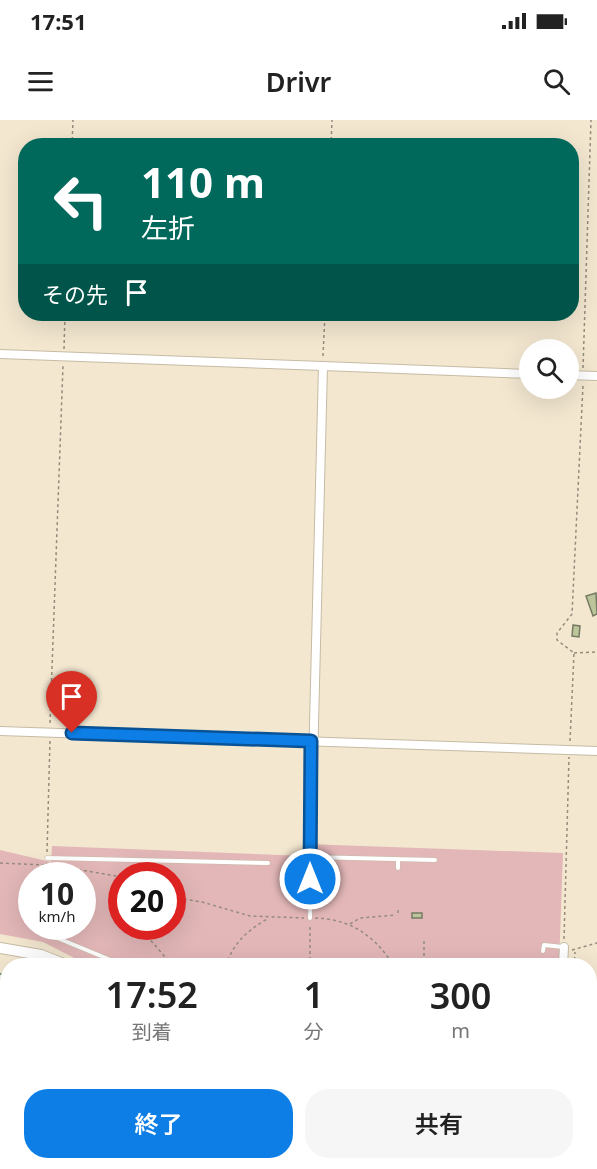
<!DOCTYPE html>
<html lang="ja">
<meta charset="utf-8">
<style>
body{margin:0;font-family:"Noto Sans","Noto Sans JP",sans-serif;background:#f6f6f6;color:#222;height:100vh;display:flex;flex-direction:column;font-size:22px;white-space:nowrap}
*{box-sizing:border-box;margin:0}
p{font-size:20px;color:#767676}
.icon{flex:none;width:33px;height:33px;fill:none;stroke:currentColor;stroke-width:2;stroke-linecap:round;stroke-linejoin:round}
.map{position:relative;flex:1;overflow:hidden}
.panel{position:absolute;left:0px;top:838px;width:597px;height:212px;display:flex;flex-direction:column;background:#fff;border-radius:24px 24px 0 0;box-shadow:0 6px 24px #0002}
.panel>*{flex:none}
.banner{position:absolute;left:18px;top:18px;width:561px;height:183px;border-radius:24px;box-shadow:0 6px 24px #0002;background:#00695c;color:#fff;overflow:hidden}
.buttons{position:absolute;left:519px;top:219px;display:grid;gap:12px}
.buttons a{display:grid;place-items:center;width:60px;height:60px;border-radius:50%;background:#fff;box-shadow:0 6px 24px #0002;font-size:30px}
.speed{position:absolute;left:18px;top:742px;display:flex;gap:12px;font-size:30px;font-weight:700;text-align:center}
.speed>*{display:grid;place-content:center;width:78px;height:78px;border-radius:50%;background:#fff;box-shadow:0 6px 24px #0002;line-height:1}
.speed small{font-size:15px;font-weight:400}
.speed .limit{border:9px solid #d22;background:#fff;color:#111}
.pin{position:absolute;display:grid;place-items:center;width:51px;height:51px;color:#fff;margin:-62px -26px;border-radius:50% 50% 50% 0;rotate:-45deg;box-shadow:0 0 6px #0007}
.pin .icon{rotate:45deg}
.me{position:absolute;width:66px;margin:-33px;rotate:0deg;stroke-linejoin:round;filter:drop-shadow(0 0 4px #0008)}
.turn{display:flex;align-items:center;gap:21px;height:126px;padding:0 24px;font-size:27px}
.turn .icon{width:78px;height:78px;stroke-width:2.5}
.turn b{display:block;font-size:42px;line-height:51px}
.then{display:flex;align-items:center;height:57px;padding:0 24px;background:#0003;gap:12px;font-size:22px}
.eta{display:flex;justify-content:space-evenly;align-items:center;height:102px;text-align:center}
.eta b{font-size:36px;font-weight:600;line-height:42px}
.primary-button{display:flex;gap:12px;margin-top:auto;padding:12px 24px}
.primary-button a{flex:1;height:69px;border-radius:24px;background:#0c7ee5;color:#fff;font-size:24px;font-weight:600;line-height:69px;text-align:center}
.primary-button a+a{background:#f6f6f6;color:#222}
.status{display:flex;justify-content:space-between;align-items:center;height:42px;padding:0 30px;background:#fff;direction:ltr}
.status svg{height:16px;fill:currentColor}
header{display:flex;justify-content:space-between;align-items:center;height:78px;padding:0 24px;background:#fff;font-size:27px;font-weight:600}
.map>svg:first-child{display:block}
</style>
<div class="status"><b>17:51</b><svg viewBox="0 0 49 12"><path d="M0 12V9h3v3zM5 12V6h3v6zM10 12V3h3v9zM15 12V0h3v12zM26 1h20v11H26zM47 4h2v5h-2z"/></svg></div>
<header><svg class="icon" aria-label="menu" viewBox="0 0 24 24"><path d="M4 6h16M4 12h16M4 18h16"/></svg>Drivr<svg class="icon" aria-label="search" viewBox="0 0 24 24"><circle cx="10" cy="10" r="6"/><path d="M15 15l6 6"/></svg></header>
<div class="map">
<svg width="597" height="1049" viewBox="0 0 597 1049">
<rect width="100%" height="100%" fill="#f3e7d0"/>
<g fill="#e3b7b8" fill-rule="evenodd">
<path d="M 306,724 L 563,733 L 559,846 L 90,846 L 43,822 L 0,814 L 0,730 L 51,742 L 52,726 L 306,736 ZM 32,756 L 82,756 L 82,807 L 32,807 ZM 122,756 L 172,756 L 172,807 L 122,807 Z"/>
<path d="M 590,926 C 597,956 597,1019 590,1049 L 413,1049 L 399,1043 L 590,1042 Z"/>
</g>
<g fill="#769b7e">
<path d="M 0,915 L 7,917 L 7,940 L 0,933 Z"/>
<path d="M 0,940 L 4,944 L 7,942 L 7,968 L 0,967 Z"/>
<path d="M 105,1043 L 190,1043 L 225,1049 L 117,1049 Z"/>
</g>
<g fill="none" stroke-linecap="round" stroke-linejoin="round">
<g stroke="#769b7e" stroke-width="2">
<path d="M 0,854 L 8,854"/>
<path d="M 304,1042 L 318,1049"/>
<path d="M 594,1049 L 597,1042"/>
</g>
</g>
<g fill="#bcc59a" stroke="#767a64" stroke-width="1.5">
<path d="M 596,473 L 597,494 L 593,496 L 586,476 Z"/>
<path d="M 573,505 L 580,506 L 579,517 L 572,516 Z"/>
<rect x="412" y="793" width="10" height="5"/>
</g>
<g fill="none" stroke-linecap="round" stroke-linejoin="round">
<defs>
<g id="service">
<path d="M 310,737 L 435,740"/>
<path d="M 326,737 L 326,746"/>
<path d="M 47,738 L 268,743"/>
<path d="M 398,740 L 398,748"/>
<path d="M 302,781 L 310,781"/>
<path d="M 310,798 L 311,725"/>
<path d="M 46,807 L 55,817 L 113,841 L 112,846"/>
<path d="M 543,831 L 544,825 L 563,827"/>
<path d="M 113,841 L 125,846"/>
<path d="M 404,1049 L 407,1042"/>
</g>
<g id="minor">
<path d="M 0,234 L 323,246"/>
<path d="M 568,255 L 597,256"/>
<path d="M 0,611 L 597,631"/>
<path d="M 311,724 L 323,246 L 530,254"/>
<path d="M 563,846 L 564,827"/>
<path d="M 590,915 L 597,934"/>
</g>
<g id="tertiary">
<path d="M 0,828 L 41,835 L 69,846"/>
<path d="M 369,1042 L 383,1049"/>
</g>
</defs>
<use href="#service" stroke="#c6bba5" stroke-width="5"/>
<use href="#minor" stroke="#c6bba5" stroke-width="10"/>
<use href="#tertiary" stroke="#c6bba5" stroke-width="12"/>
<g stroke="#958c7c" stroke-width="1.5" stroke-dasharray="3 3" stroke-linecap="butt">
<path d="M 72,26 L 73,0"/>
<path d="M 331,26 L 332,0"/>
<path d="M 64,229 L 65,194"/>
<path d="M 323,236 L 325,194"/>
<path d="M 583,248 L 591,0"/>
<path d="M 574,533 L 597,532"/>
<path d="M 50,603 L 63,245"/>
<path d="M 570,621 L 574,533 L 557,520 L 557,513 L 572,494 L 583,265"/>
<path d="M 47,732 L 50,620"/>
<path d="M 0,743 L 47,745"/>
<path d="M 48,749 L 81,750 L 122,757"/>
<path d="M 47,756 L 47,743"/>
<path d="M 172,777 L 202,782 L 250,796 L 304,798"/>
<path d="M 118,790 L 122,791"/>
<path d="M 398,793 L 398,787"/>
<path d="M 315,798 C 351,799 375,816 394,846"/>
<path d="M 350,804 L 360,798 L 395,795"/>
<path d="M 139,807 L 173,846"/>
<path d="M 564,819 L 569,637"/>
<path d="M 424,821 L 424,846"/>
<path d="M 572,830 L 597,823"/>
<path d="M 226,846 C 233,823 247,811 267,799"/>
<path d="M 310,846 L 310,805"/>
<path d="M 574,846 L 575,832"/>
<path d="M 0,894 L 8,896"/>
<path d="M 590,901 L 597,908"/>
<path d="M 262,1042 L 276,1049"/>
<path d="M 457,1042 L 465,1049"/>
<path d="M 570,1049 L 573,1042"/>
</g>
<use href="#service" stroke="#fff" stroke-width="4"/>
<use href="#minor" stroke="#fff" stroke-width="8"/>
<use href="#tertiary" stroke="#fff" stroke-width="10"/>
</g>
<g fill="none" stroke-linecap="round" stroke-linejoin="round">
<defs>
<path id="route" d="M 72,613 L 311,621 L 310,759"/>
</defs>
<use href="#route" stroke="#085295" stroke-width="15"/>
<use href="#route" stroke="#0c7ee5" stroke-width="10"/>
</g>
</svg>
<div class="buttons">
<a><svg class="icon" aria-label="search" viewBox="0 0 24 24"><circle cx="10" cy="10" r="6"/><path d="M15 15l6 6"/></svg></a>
</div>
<div class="speed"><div>10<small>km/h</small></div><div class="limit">20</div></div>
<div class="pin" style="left:72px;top:613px;background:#d93025"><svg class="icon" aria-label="arrive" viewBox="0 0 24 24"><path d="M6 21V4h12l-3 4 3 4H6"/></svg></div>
<svg class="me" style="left:310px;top:759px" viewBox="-20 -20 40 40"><circle r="17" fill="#0c7ee5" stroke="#fff" stroke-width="3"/><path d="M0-11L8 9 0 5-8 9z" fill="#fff"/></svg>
<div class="banner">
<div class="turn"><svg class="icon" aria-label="left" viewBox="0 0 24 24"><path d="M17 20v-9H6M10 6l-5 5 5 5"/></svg><div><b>110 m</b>左折</div></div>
<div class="then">その先<svg class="icon" aria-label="arrive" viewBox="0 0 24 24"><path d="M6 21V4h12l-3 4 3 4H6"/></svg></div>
</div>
<section class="panel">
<div class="eta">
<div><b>17:52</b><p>到着</p></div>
<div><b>1</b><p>分</p></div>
<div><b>300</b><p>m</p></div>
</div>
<div class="primary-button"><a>終了</a><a>共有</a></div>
</section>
</div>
